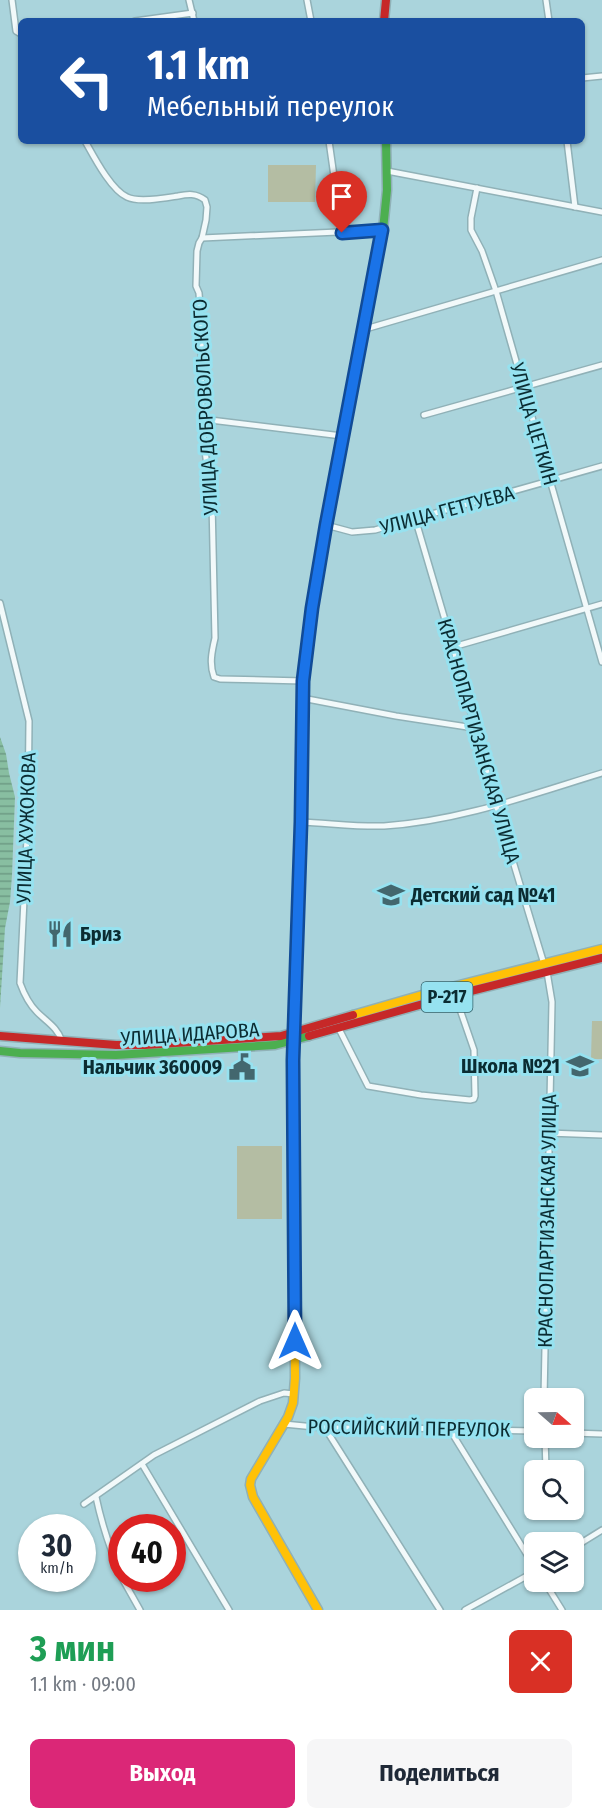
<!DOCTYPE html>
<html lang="ru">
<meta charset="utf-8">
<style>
body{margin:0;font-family:"Fira Sans Condensed",sans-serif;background:#f6f6f7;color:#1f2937;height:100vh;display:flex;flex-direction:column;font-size:22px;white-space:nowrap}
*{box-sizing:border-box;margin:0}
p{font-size:20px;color:#747a83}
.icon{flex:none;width:33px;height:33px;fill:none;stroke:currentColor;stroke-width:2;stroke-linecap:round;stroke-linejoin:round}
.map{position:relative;height:1610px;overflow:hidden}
.sheet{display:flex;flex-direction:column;background:#fff;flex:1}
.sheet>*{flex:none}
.banner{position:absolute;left:18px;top:18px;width:567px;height:126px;border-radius:9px;box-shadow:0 2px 4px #0004;background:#1a4fa0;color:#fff;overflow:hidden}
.needle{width:39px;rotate:110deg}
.tools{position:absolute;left:524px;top:1388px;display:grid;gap:12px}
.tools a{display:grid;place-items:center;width:60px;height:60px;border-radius:9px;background:#fff;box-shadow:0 2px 4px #0004;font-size:30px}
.speed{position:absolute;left:18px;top:1514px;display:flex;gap:12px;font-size:30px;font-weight:700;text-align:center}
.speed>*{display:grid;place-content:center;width:78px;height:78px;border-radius:50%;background:#fff;box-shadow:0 2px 4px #0004;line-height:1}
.speed small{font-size:15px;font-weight:400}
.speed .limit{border:9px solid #d22;background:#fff;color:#111}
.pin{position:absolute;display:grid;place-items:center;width:51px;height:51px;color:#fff;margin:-62px -26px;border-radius:50% 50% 50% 0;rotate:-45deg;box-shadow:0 0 6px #0007}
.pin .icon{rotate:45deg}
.me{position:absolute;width:66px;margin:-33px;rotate:0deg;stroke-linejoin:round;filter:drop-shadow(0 0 4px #0008)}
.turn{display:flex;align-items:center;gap:21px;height:126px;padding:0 30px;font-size:27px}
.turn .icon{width:78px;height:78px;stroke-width:2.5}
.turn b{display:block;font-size:42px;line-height:51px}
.round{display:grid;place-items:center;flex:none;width:63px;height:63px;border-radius:9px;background:#f6f6f7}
.head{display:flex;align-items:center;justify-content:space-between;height:102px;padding:0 30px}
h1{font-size:36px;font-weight:700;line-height:45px;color:#1e9e55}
.primary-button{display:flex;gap:12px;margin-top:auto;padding:12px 30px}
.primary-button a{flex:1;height:69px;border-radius:9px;background:#db2777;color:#fff;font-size:24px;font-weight:700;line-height:69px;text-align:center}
.primary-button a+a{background:#f6f6f7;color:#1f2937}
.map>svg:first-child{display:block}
</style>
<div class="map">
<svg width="602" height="1610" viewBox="0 0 602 1610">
<defs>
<pattern id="water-rules" width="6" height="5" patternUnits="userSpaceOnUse" patternTransform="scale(1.5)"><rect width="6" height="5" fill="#88bea1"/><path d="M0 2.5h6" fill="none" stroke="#6d9b84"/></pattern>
</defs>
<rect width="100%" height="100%" fill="#aad4dc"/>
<g fill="#b4bda3">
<path d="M 268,165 L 316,165 L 315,202 L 268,202 Z"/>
<path d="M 592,1021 L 602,1021 L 602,1059 L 591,1059 Z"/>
<rect x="237" y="1146" width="45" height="73"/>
</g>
<path fill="url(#water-rules)" d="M 0,737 L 6,754 L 9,773 L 15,797 L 12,875 L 10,902 L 5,928 L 0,1008 Z"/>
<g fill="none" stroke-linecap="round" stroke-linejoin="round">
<defs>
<g id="street">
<path d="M 12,0 L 16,31 L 21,34"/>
<path d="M 189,0 L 194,21"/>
<path d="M 307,0 L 311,21"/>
<path d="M 546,0 L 549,21"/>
<path d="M 135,21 L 193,13"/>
<path d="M 582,78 L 602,76"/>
<path d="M 85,141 C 94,157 111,190 127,197 C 139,203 165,198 178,196 C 188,194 196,193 205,200 L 207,207 L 206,220 L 202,238 L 199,243 L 197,251 L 196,286 L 199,293 L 201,322 L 202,429 L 212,502 L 215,638 C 212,651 209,664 214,677 L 220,679 L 303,681"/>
<path d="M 329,141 L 342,233"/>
<path d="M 567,141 L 575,207"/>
<path d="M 387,171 L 602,212"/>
<path d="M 477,188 L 471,218 L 471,230 L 482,251 L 496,291 L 602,662"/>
<path d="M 202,238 L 383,230"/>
<path d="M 362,330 L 602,260"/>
<path d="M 424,415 L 602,365"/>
<path d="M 202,419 L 342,436"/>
<path d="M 415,518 L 453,647 L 496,805 L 544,964"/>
<path d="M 326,525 L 352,532 L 375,530 L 602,466"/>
<path d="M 0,603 L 29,721 L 28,816 L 20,983 C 24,994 29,1004 37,1012 C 47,1022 57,1027 62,1041"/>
<path d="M 453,647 L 602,604"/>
<path d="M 302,698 L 396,716 L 474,728"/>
<path d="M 301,822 C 328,823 357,827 384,826 C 459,821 530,795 602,773"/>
<path d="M 338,1027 L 368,1086 L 421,1095 L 470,1100 L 474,1099 L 475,1096 L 474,1050 L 455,995"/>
<path d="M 548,1133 L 602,1135"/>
<path d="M 544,1398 L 552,1002 L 547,972"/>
<path d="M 284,1424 L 325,1428 L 404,1428 L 534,1431"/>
<path d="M 325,1428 L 440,1610"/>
<path d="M 450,1430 L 534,1566"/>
<path d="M 573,1433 L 602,1434"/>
<path d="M 545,1437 L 546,1470"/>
<path d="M 142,1464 L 229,1610"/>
<path d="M 96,1497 C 102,1525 110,1550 122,1576"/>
<path d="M 84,1504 L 154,1455 L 260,1401 L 284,1393 L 294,1394"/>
<path d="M 573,1548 L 602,1530"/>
<path d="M 122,1578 L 140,1610"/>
<path d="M 544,1581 L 562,1610"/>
<path d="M 465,1610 L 534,1572"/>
</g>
<g id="fast">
<path d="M 366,318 L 383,230 L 387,190 L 386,141"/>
<path d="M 0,1051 L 20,1053 L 116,1055 L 275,1045 L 309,1036"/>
</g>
<g id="slow">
<path d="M 301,794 L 303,681 L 312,608 L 322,547"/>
<path d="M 353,1015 L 436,991 L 602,949"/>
<path d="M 294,1219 L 295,1378 L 293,1403 L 288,1417 L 251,1479 L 250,1485 L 253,1497 L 318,1610"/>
</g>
<g id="jam">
<path d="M 384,21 L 386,0"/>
<path d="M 322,547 L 366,318"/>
<path d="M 0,1036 L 116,1045 L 145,1045 L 281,1036 L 353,1015"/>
<path d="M 309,1036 L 455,995 L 602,958"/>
<path d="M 294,1219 L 293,1060 L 301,794"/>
</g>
</defs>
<use href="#street" stroke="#90b1b7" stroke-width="8"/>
<use href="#fast" stroke="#90b1b7" stroke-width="11"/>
<use href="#slow" stroke="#90b1b7" stroke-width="11"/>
<use href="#jam" stroke="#90b1b7" stroke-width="11"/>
<use href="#street" stroke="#f2f9fa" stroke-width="5"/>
<use href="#fast" stroke="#4caf50" stroke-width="8"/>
<use href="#slow" stroke="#ffc107" stroke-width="8"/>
<use href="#jam" stroke="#c62828" stroke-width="8"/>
</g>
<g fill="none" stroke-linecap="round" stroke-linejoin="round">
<defs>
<path id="route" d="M 295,1341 L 293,1060 L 301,822 L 303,681 L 312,608 L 326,525 L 382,230 L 342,233"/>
</defs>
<use href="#route" stroke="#114b97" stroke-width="15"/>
<use href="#route" stroke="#1a73e8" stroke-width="10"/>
</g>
<defs>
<symbol id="school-bare" viewBox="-9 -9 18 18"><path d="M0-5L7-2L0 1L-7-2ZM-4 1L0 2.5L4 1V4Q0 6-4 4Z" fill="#43676e" stroke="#96e2f0" stroke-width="2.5" paint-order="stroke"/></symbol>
<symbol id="restaurant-bare" viewBox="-9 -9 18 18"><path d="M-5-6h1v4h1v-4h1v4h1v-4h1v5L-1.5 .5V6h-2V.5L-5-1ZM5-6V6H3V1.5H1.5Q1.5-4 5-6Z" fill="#43676e" stroke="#96e2f0" stroke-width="2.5" paint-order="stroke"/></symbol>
<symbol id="civic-bare" viewBox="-9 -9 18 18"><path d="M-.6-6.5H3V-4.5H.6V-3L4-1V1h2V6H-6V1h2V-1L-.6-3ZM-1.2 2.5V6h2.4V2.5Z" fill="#43676e" stroke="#96e2f0" stroke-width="2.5" paint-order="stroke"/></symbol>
</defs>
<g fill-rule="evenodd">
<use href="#school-bare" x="372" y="876" width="38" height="38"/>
<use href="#restaurant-bare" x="41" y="915" width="38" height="38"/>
<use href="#school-bare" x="561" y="1047" width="38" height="38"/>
<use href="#civic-bare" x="223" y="1048" width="38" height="38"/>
</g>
<g text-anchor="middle" stroke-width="6" stroke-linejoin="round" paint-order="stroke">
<rect fill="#96e2f0" stroke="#35636b" stroke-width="1.5" x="421.5" y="982" width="51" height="30" rx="4.5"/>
<g font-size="18" font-weight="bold" fill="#0b2c32">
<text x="447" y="1003">Р-217</text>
</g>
<g font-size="20" fill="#0b2c32" stroke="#96e2f0">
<text transform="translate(205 407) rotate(-93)" y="7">УЛИЦА ДОБРОВОЛЬСКОГО</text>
<text transform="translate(534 424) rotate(74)" y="7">УЛИЦА ЦЕТКИН</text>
<text transform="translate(447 510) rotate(-15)" y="7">УЛИЦА ГЕТТУЕВА</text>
<text transform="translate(479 741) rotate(74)" y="7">КРАСНОПАРТИЗАНСКАЯ УЛИЦА</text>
<text transform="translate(26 828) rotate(-88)" y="7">УЛИЦА ХУЖОКОВА</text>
<text transform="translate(190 1034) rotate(-4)" y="7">УЛИЦА ИДАРОВА</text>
<text transform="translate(547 1221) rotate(-89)" y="7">КРАСНОПАРТИЗАНСКАЯ УЛИЦА</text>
<text transform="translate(409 1428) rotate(1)" y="7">РОССИЙСКИЙ ПЕРЕУЛОК</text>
</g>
<g font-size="20" font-weight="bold" fill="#0b2c32" stroke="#96e2f0" text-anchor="start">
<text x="411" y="902">Детский сад №41</text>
<text x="80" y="941">Бриз</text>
<text x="560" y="1073" text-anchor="end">Школа №21</text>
<text x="222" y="1074" text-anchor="end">Нальчик 360009</text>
</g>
</g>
</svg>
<div class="tools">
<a><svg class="needle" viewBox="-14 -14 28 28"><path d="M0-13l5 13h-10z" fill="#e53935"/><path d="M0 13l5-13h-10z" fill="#747a83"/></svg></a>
<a><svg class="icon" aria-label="search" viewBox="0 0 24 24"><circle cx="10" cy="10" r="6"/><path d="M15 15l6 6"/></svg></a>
<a><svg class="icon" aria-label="layers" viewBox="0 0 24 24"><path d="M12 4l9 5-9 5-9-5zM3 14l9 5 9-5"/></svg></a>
</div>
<div class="speed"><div>30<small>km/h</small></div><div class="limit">40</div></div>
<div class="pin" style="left:342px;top:233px;background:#d93025"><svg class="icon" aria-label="arrive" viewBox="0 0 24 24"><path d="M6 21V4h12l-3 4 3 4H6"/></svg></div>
<svg class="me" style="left:295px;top:1341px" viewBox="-20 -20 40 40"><path d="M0-17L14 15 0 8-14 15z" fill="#1a73e8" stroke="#fff" stroke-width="4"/></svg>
<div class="banner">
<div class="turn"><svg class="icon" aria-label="left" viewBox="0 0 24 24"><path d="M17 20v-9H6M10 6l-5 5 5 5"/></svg><div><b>1.1 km</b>Мебельный переулок</div></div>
</div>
</div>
<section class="sheet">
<div class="head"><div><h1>3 мин</h1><p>1.1 km · 09:00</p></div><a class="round" style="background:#d93025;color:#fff"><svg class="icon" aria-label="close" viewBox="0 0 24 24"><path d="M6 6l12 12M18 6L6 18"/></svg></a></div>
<div class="primary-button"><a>Выход</a><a>Поделиться</a></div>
</section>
